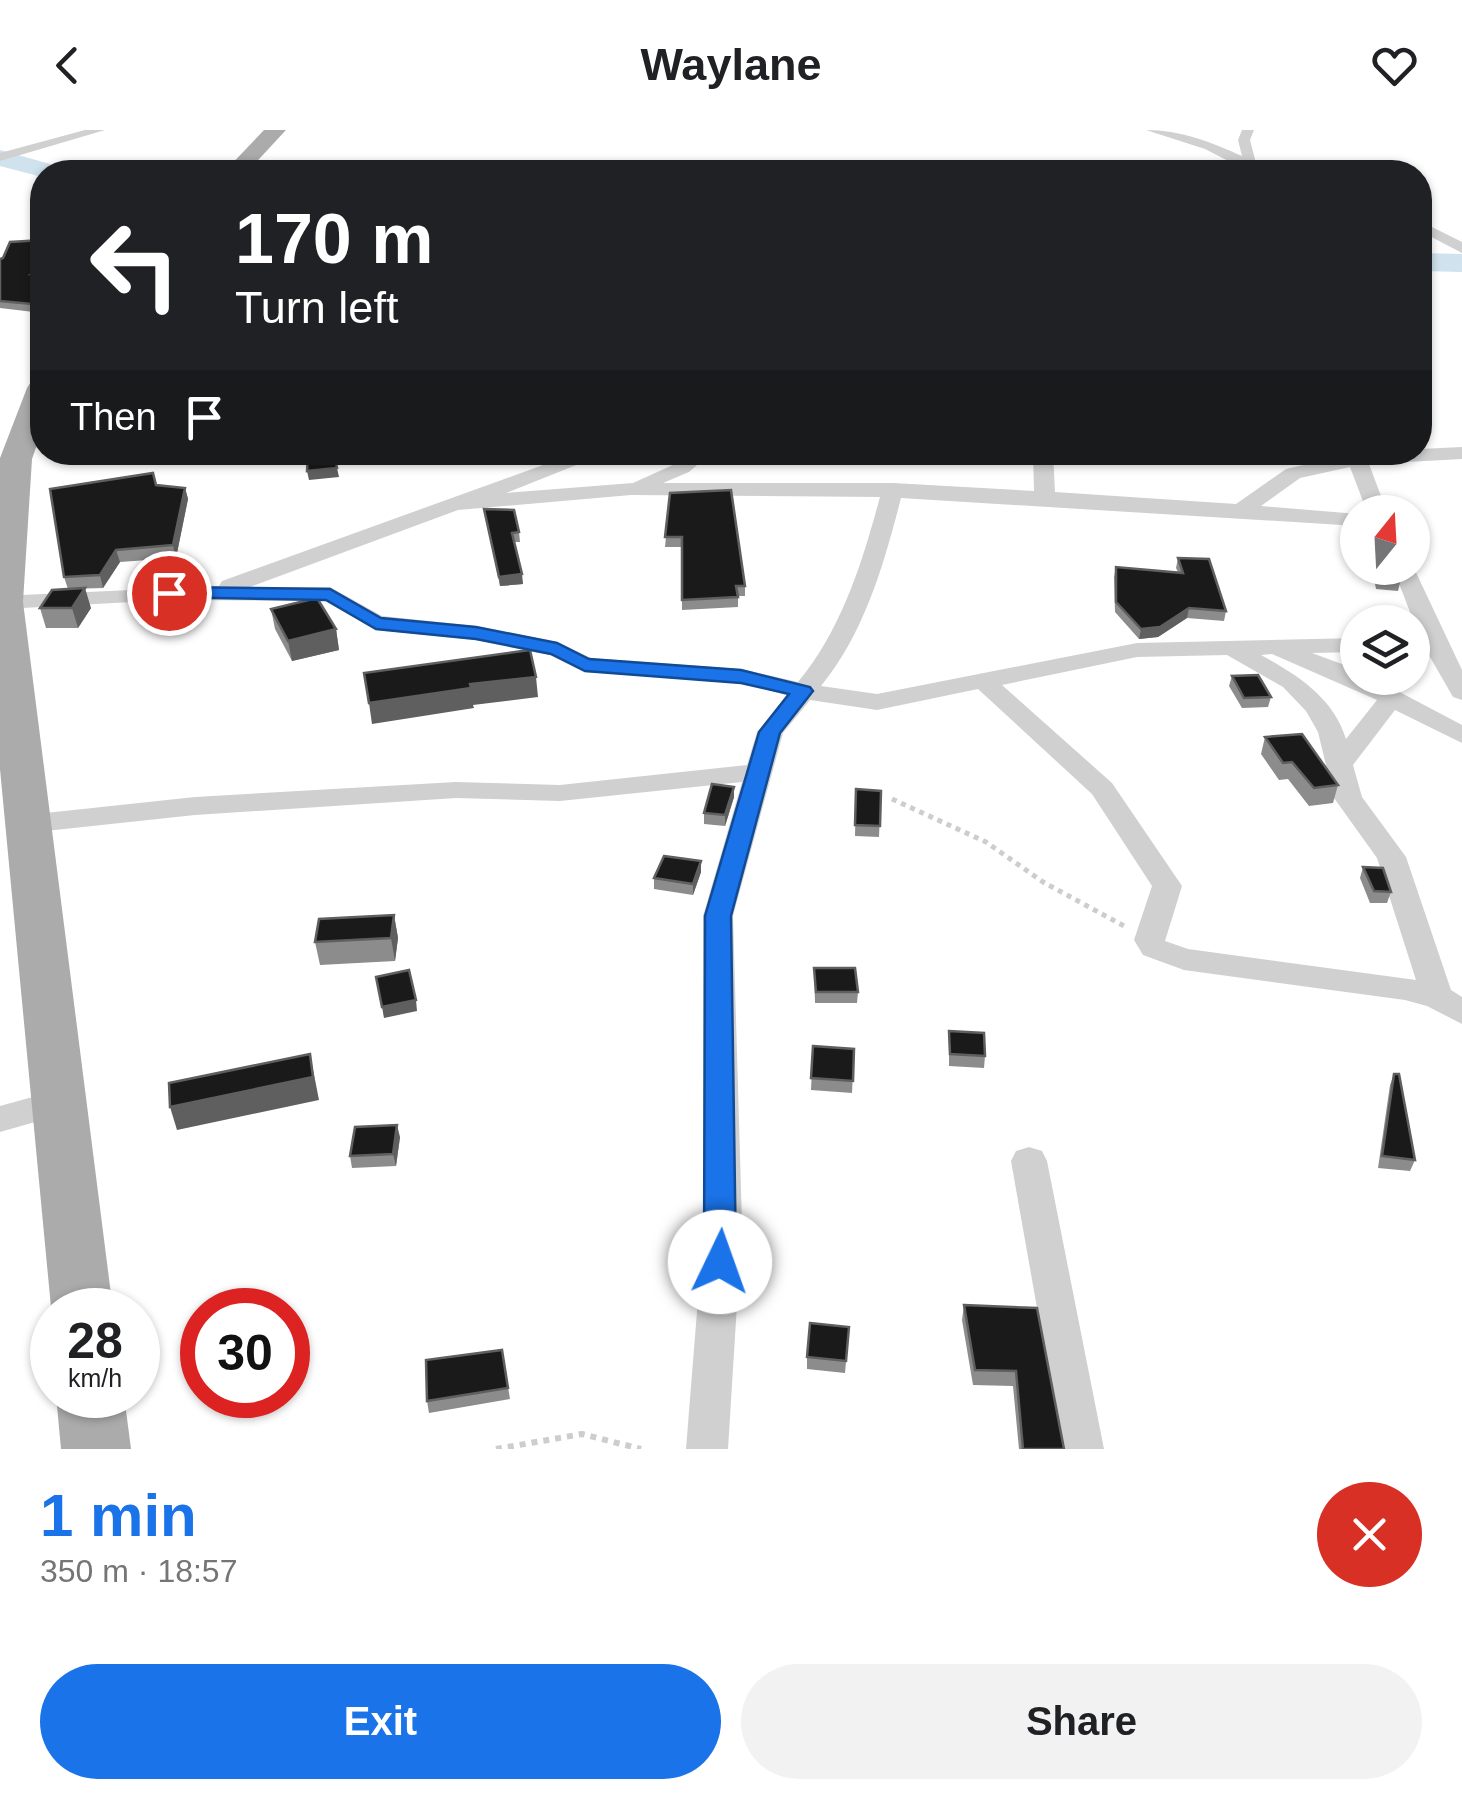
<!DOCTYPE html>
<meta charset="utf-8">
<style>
body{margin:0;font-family:Helvetica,sans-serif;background:#f2f2f2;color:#202124;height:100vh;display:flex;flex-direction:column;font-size:38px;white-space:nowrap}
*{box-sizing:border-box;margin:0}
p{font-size:32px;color:#757577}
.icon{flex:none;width:55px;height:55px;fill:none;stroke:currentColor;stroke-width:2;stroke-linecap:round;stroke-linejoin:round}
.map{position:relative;height:1319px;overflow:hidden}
.side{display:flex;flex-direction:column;background:#fff;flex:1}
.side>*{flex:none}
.banner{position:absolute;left:30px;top:30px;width:1402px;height:305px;border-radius:40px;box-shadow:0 2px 8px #0004;background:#202124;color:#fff;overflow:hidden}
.needle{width:65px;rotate:18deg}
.fabs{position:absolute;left:1340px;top:365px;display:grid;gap:20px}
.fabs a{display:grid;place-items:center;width:90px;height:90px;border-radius:50%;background:#fff;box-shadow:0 2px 8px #0004;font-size:50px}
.speed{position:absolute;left:30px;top:1158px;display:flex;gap:20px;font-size:50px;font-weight:700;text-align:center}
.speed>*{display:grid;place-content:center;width:130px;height:130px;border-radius:50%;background:#fff;box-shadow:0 2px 8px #0004;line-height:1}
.speed small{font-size:25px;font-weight:400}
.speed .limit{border:15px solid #d22;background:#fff;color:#111}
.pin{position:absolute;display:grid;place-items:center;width:85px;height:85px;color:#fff;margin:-42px;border:5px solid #fff;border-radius:50%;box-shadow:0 2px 10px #0007}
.me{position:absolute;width:110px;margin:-55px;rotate:3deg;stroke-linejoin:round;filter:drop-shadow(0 0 8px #0008)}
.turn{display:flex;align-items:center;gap:35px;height:210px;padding:0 40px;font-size:45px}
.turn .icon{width:130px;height:130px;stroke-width:2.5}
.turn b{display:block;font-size:70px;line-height:85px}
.then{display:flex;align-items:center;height:95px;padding:0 40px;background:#0003;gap:20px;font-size:38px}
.round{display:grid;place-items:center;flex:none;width:105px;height:105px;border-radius:52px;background:#f2f2f2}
.overview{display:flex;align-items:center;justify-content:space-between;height:170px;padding:0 40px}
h1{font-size:60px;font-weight:600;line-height:75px;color:#1a73e8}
.primary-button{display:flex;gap:20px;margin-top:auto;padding:20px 40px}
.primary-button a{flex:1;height:115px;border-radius:60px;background:#1a73e8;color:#fff;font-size:40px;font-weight:600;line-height:115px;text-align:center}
.primary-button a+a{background:#f2f2f2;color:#202124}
header{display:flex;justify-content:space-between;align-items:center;height:130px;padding:0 40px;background:#fff;font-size:45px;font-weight:600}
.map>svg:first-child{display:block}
</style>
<header><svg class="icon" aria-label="back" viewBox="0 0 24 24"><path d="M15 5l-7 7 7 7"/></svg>Waylane<svg class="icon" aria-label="heart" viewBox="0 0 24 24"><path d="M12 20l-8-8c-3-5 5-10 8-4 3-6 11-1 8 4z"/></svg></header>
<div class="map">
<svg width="1462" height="1319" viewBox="0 0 1462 1319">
<rect width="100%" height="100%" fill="#fff"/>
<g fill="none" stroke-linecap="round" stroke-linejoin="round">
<g fill="#cfe2ee" fill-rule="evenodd">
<path d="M 0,20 L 61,37 L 65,42 L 42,42 L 42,47 L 0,36 Z"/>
<path d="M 1420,123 L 1462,124 L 1462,142 L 1420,141 Z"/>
</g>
<path stroke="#cdcdcd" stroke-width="5" stroke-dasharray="5 5" stroke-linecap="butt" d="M 892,669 L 986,712 L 1043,752 L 1124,796"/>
<path stroke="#cdcdcd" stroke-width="6" stroke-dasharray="6 6" stroke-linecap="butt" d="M 496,1319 L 582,1304 L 641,1319"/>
<g fill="#d0d0d0" fill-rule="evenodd">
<path d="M 85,0 L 105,0 L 0,31 L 0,23 Z"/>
<path d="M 1146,0 C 1180,0 1211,12 1242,26 L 1238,10 L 1242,0 L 1254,0 L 1250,10 L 1256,33 L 1273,42 L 1246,40 L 1205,19 Z"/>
<path d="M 1420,91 L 1462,112 L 1462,123 L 1420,101 Z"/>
<path d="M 1462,317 L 1462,329 L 1369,334 L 1387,382 L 1367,382 L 1350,337 L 1300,348 L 1261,376 L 1358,384 L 1358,396 L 901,368 C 884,434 865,502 821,556 L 877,564 L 1137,513 L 1358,508 L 1358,522 L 1312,523 L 1358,540 L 1358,548 L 1373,548 L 1462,595 L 1462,613 L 1395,580 L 1353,635 L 1362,667 L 1406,727 L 1451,860 L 1462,867 L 1462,894 L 1427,876 L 1405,870 L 1184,840 L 1143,825 L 1134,810 L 1152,756 L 1092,664 L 978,559 L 877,580 L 810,570 L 783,603 L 733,786 L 742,1094 L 728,1319 L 686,1319 L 704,1094 L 703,786 L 742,652 L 560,671 L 456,668 L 195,685 L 27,703 L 17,700 L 13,694 L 17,688 L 27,685 L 195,667 L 456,652 L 560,655 L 747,635 L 757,602 L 787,565 L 741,553 L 585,542 L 550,525 L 476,510 L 376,500 L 325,471 L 169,470 L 4,479 L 0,478 L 0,466 L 219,456 L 222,451 L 579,322 L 609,322 L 506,363 L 633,353 L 675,334 L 689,322 L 712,322 L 689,342 L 663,353 L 893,353 L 1034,361 L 1033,322 L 1053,322 L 1055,362 L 1236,374 L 1286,339 L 1357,323 L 1420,322 L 1420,319 ZM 631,365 L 880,367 C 862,433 842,499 798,552 L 741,539 L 591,528 L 557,512 L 476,496 L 382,486 L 330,457 L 250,457 L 458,380 ZM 1272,524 L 1377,570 L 1346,609 C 1333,567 1297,545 1261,525 ZM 1227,525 L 1283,557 L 1306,581 L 1318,602 L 1334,668 L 1377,728 L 1416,850 L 1188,819 L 1165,811 L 1182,756 L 1112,653 L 1002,555 L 1137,527 Z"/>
<path d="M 1412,434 L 1462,540 L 1462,570 L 1453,567 L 1422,513 L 1393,438 L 1412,438 Z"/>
<path d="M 58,960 L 70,964 L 75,973 L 70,982 L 0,1002 L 0,976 Z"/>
<path d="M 1029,1017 L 1042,1021 L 1047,1031 L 1104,1319 L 1062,1319 L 1011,1031 L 1016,1021 Z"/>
</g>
<g fill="#ababab" fill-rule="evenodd">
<path d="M 264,0 L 286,0 L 247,42 L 224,42 Z"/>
<path d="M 42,249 L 42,300 L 32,329 L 23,472 L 113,1180 L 52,1180 L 52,1188 L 0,639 L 0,328 L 27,258 L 31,252 Z"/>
<path d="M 56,1265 L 124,1265 L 131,1319 L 61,1319 Z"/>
</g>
</g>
<g fill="#8c8c8c">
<path d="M 42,110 L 42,183 L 0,178 L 0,129 Z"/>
<path d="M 156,355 L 185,358 L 188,369 L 176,428 L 120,432 L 103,458 L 68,459 L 64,447 Z"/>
<path d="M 670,363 L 745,456 L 745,466 L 738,466 L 738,477 L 682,480 L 682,417 L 665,417 Z"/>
<path d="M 484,379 L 519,402 L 520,412 L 514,412 L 523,454 L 500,456 Z"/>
<path d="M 1178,428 L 1226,481 L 1224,491 L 1187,488 L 1158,507 L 1139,509 L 1115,482 L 1114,447 L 1116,437 L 1178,442 L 1176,438 Z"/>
<path d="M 1372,438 L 1402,438 L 1403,441 L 1398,461 L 1376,459 Z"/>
<path d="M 40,478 L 91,478 L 78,498 L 46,498 Z"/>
<path d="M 271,479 L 336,499 L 339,520 L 292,531 L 275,499 Z"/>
<path d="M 1232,546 L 1271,567 L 1268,577 L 1242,578 L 1229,556 Z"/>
<path d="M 1265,607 L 1338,655 L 1333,673 L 1309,676 L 1288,649 L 1279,650 L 1261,624 Z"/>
<path d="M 856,659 L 881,661 L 879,707 L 855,706 Z"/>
<path d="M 734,667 L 725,696 L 704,694 L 704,683 Z"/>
<path d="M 701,731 L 701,742 L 693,765 L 654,759 L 654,748 Z"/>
<path d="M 1363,737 L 1391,762 L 1387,773 L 1370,773 L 1360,748 Z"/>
<path d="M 394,785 L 398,808 L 395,831 L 320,835 L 315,812 Z"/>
<path d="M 814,838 L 858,862 L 857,873 L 815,873 Z"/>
<path d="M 949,901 L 985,926 L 984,938 L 949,936 Z"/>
<path d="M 813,916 L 854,919 L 852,963 L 811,960 Z"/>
<path d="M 1394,944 L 1415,1030 L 1410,1041 L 1378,1038 L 1390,955 Z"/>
<path d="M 400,1007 L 396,1036 L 352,1038 L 350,1026 Z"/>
<path d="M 964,1175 L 1037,1178 L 1064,1319 L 1019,1319 L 1013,1256 L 973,1255 L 962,1190 Z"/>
<path d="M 849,1197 L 845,1243 L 807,1239 L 807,1227 Z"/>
<path d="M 502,1220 L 510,1269 L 429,1283 L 427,1271 Z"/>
</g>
<g fill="#5f5f5f">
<path d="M 337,338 L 339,347 L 309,350 L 307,341 Z"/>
<path d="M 185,358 L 188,369 L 176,428 L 173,415 Z"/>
<path d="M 116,420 L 120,432 L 103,458 L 100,445 Z"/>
<path d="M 522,444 L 523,454 L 500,456 L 499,447 Z"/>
<path d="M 85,458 L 91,478 L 78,498 L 72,478 Z"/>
<path d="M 1189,478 L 1187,488 L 1158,507 L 1139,509 L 1141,499 Z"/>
<path d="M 336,499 L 339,520 L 292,531 L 288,511 Z"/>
<path d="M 536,547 L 538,567 L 473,575 L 474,578 L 372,594 L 369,573 L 470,554 Z"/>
<path d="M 734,657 L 734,667 L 725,696 L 725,685 Z"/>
<path d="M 701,731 L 701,742 L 693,765 L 693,754 Z"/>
<path d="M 394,785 L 398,808 L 395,831 L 391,808 Z"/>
<path d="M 416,870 L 417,881 L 384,888 L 382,877 Z"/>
<path d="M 310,924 L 319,970 L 177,1000 L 170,977 Z"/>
<path d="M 397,995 L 400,1007 L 396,1036 L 393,1024 Z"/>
</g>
<g fill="#1a1a1a" stroke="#5f5f5f" stroke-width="2.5">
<path d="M 42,110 L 40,123 L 42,124 L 42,138 L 32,144 L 42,144 L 42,175 L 0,171 L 0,129 L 3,128 L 10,112 Z"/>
<path d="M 308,322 L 334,322 L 337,338 L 307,341 Z"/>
<path d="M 153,343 L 156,355 L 185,358 L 173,415 L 116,420 L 100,445 L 64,447 L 50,359 Z"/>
<path d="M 731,360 L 745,456 L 736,456 L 738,467 L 682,470 L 682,407 L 665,407 L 670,363 Z"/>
<path d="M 484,379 L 514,380 L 519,402 L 512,403 L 522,444 L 499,447 Z"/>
<path d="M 1178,428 L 1209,429 L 1226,481 L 1189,478 L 1160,497 L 1141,499 L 1116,472 L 1116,437 L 1183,443 Z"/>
<path d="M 1381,438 L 1402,438 L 1403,441 L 1381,439 Z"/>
<path d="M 85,458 L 72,478 L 40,478 L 52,460 Z"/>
<path d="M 317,468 L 336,499 L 288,511 L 271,479 Z"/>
<path d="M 530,520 L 536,547 L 470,554 L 471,558 L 369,573 L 364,543 Z"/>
<path d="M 1258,545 L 1271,567 L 1244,568 L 1232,546 Z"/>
<path d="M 1302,604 L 1338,655 L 1314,658 L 1292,632 L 1283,633 L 1265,607 Z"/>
<path d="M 712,654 L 734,657 L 725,685 L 704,683 Z"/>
<path d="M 856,659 L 881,661 L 880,696 L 855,695 Z"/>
<path d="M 664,726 L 701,731 L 693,754 L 654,748 Z"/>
<path d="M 1363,737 L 1383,738 L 1391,762 L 1374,761 Z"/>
<path d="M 394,785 L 391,808 L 315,812 L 319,789 Z"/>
<path d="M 814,838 L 855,838 L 858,862 L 816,862 Z"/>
<path d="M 409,840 L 416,870 L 382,877 L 376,847 Z"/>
<path d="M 949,901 L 984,903 L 985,926 L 950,924 Z"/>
<path d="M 813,916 L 854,919 L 853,951 L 811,948 Z"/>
<path d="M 310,924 L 313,947 L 170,977 L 169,953 Z"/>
<path d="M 1394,944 L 1399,944 L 1415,1030 L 1382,1026 Z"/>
<path d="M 397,995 L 393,1024 L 350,1026 L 355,997 Z"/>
<path d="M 964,1175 L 1037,1178 L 1064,1319 L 1023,1319 L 1016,1241 L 975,1240 Z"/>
<path d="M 810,1193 L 849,1197 L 846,1231 L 807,1227 Z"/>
<path d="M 502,1220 L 508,1258 L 427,1271 L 426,1230 Z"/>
</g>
<path fill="#1a73e8" stroke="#114b97" stroke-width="2.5" d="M 169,457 L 330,459 L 381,488 L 476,497 L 557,513 L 589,529 L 741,540 L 810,557 L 813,561 L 780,603 L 731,786 L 736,1132 L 731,1141 L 720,1145 L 709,1141 L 704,1132 L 705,786 L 759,602 L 789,564 L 741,553 L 585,541 L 551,524 L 476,509 L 376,499 L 326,470 L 163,467 L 163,459 Z"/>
</svg>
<div class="fabs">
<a><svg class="needle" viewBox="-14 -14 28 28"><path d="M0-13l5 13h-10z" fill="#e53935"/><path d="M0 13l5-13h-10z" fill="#757577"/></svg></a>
<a><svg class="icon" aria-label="layers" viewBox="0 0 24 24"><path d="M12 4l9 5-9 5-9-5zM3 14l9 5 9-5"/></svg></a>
</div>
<div class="speed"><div>28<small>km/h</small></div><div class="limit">30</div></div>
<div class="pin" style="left:169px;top:463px;background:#d93025"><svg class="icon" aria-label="arrive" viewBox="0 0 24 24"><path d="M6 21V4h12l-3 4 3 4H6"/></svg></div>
<svg class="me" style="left:720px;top:1132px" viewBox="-20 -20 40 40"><circle r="19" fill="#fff"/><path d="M0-13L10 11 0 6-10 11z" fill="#1a73e8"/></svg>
<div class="banner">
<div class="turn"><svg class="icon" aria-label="left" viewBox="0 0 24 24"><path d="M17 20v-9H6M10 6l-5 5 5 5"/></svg><div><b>170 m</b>Turn left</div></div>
<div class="then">Then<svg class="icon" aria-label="arrive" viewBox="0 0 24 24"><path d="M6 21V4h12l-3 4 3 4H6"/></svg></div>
</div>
</div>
<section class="side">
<div class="overview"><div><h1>1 min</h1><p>350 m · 18:57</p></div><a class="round" style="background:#d93025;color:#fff"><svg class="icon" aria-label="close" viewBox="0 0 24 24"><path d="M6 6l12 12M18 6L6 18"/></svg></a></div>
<div class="primary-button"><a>Exit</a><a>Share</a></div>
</section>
